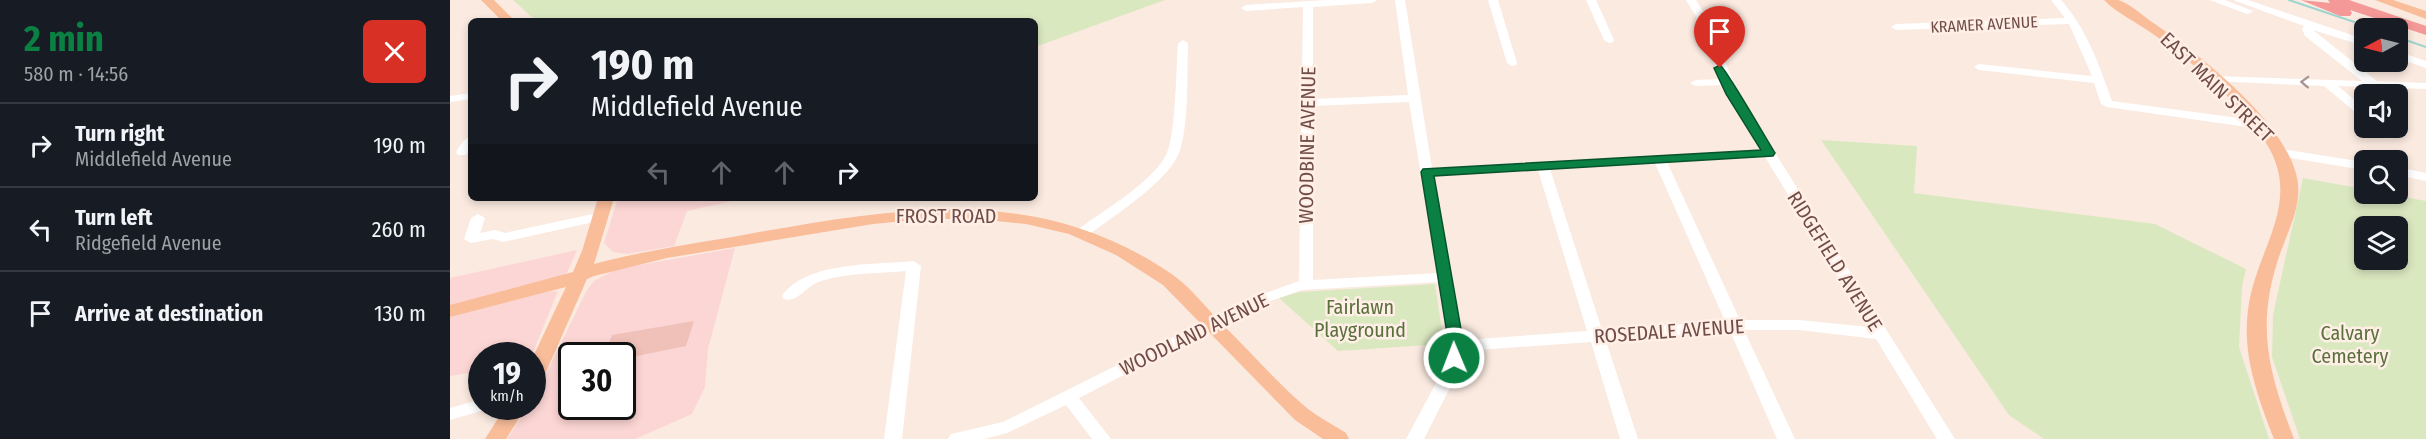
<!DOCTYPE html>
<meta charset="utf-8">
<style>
body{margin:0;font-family:"Fira Sans Condensed",sans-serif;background:#20242c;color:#f1f3f6;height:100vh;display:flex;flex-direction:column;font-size:22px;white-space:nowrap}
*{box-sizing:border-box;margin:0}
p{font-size:20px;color:#9ea1a6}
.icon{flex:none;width:33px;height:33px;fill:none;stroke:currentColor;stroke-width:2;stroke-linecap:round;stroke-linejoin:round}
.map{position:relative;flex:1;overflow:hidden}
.sheet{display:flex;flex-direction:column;background:#171b24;width:450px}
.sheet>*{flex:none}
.banner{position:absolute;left:18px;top:18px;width:570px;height:183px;border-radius:9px;box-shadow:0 3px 9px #0003;background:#171b24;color:#f1f3f6;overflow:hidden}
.needle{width:39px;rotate:263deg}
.controls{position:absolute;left:1904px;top:18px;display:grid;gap:12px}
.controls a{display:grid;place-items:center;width:54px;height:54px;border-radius:9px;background:#171b24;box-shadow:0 3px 9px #0003;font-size:30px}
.speed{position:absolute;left:18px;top:342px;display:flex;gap:12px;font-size:30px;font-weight:700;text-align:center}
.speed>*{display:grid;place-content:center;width:78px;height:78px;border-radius:50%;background:#171b24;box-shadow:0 3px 9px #0003;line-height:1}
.speed small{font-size:15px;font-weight:400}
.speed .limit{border:3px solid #111;border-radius:9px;background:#fff;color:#111}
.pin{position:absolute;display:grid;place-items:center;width:51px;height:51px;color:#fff;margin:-62px -26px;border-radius:50% 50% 50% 0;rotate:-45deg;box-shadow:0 0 6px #0007}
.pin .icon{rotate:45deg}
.me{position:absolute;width:66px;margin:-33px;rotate:359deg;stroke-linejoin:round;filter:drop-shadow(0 0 4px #0008)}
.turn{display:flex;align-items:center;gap:21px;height:126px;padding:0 24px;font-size:27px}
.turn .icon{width:78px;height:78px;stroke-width:2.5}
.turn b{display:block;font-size:42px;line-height:51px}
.lanes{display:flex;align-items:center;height:57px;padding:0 24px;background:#0003;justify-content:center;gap:30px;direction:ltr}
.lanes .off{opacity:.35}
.round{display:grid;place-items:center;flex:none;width:63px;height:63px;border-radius:9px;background:#20242c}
.overview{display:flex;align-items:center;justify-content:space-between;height:102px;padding:0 24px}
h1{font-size:36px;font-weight:700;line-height:45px;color:#0b8043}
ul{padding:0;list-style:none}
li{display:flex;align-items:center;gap:18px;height:84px;padding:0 24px;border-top:2px solid #363941}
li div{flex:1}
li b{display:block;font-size:22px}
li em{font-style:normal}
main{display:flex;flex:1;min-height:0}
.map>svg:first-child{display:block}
</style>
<main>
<section class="sheet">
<div class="overview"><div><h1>2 min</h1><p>580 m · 14:56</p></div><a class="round" style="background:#d93025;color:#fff"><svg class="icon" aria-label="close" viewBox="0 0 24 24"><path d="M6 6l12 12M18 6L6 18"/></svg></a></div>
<ul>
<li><svg class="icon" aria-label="right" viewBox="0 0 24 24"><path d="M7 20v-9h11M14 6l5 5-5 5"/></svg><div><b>Turn right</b><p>Middlefield Avenue</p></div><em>190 m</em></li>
<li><svg class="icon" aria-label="left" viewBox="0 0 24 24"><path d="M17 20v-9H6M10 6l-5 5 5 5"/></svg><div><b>Turn left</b><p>Ridgefield Avenue</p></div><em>260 m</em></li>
<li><svg class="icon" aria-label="arrive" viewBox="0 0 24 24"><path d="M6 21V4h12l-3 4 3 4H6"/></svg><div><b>Arrive at destination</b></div><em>130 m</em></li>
</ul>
</section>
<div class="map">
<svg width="1976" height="439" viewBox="0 0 1976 439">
<rect width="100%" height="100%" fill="#fbeae0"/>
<g fill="#fcd6d4" fill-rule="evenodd">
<path d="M 168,198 L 295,198 L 237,211 L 224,246 L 177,254 L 163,252 L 154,243 Z"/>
<path d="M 285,248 L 258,349 L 255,387 L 242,414 L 185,439 L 57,439 L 78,407 L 82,406 L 83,400 L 137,290 L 144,281 L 167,269 ZM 122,356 L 172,356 L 172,406 L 122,406 Z"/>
<path d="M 127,250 L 116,275 L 0,306 L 0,278 Z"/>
<path d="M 108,291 L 82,355 L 32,356 L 31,371 L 0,376 L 0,316 L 97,292 Z"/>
</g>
<g fill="#dae8c0" fill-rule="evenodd">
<path d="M 63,0 L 715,0 L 585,47 L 585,21 L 86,21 Z"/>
<path d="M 1371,140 L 1467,146 L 1464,193 L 1705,224 L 1796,269 L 1792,286 L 1789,347 L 1819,439 L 1594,439 L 1559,415 Z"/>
<path d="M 1853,178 L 1914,189 L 1914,194 L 1938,194 L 1976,201 L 1976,439 L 1850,439 L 1822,357 L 1823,315 ZM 1914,226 L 1947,226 L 1947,260 L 1914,260 Z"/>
<path d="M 985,284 L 994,344 L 888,351 L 829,298 L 849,292 Z"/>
</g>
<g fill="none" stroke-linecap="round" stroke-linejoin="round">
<g stroke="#9cd5d0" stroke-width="2">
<path d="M 1839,0 L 1922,28"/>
<path d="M 1947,37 L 1976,47"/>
</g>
</g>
<path fill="#f0c1b9" d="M 244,321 L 236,346 L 172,359 L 172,356 L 158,356 L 160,351 L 156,352 L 162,335 Z"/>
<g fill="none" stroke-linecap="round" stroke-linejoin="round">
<g fill="#fff" fill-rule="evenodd">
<path d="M 875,0 L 927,0 L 922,3 L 863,7 L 863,99 L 958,95 L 945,0 L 955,0 L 982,168 L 1310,150 L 1272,85 L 1246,86 L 1240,83 L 1246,80 L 1269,79 L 1250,23 L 1236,0 L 1246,0 L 1260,23 L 1288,94 L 1505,439 L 1487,439 L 1426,339 L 1349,330 L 1294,330 L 1345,439 L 1327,439 L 1280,331 L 1156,341 L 1188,439 L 1170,439 L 1141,342 L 1014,351 L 1009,370 L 974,439 L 956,439 L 993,370 L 999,346 L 989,282 L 852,290 L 812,304 L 629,398 L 661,439 L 642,439 L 616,405 L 557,433 L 534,439 L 498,439 L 501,434 L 553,422 L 802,298 L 849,281 L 853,7 L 796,11 L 791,8 L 796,5 ZM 959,102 L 987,273 L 863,280 L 863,106 ZM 1315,157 L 1419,327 L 1349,320 L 1290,320 L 1217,162 ZM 1205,163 L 1275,321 L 1152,330 L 1100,169 ZM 1088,170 L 1137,331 L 1014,340 L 984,175 Z"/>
<path d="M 1038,0 L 1048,0 L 1067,63 L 1066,65 L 1062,66 L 1057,63 Z"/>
<path d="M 1136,0 L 1146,0 L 1164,40 L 1163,42 L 1159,43 L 1154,40 Z"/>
<path d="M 1601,0 L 1611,0 C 1637,29 1649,65 1662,101 L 1811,121 L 1817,125 L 1811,129 L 1657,107 L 1651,104 L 1644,83 L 1529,70 L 1524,67 L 1529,64 L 1642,76 L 1619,24 L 1446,30 L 1441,27 L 1446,24 L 1615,18 Z"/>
<path d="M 1760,0 L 1775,0 L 1803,11 L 1798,14 L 1794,13 Z"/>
<path d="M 1783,0 L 1798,0 L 1914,39 L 1914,46 L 1863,30 L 1927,81 L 1976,83 L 1976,89 L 1888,86 L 1914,108 L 1914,118 L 1910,116 L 1874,86 L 1761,81 L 1761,77 L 1765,76 L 1912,81 L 1855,36 L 1852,29 L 1854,26 Z"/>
<path d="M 733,40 L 738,43 C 737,73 739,127 729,153 C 718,182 662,217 637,236 L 627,236 L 625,233 L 627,230 C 654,210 697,186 715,157 C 726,139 726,67 728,43 Z"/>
<path d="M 1947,51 L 1976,61 L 1976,68 L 1947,58 Z"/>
<path d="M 21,93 L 21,99 L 0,102 L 0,96 Z"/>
<path d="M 1925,128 L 1938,128 L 1946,135 L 1940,139 Z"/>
<path d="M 21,136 L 21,148 L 16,155 L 8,155 L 6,152 C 10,146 14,138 21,136 Z"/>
<path d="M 1832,149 L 1914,162 L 1914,170 L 1828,156 L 1826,153 L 1828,150 Z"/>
<path d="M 1947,167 L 1976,173 L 1976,181 L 1947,175 Z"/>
<path d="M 152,212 L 159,216 L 157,219 L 53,242 L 43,239 L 21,243 L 14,239 L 21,218 L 28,214 L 35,218 L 30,233 L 45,230 L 55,233 Z"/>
<path d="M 464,261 L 471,266 L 452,439 L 434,439 L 456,271 C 428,274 393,272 366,283 C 355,288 347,303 334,299 L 332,296 C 356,261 425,265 464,261 Z"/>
<path d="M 32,399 L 32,406 L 39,406 L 38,409 L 0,420 L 0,408 Z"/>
</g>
<g fill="#f9bd9a" fill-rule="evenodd">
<path d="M 31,0 L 44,0 L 65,21 L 52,21 Z"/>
<path d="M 1654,0 C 1658,0 1664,0 1668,0 C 1679,3 1692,15 1702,22 C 1748,53 1842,126 1848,184 C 1851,211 1834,238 1827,263 C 1806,330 1820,376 1844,439 L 1824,439 C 1808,398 1792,355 1798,310 C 1806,246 1857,200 1812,137 C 1784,97 1742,62 1703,34 C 1688,23 1666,13 1654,0 Z"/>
<path d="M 1925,0 L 1943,0 L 1976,11 L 1976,19 Z"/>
<path d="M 148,198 L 164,198 L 144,264 C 196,250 250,243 304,233 C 453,207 590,183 723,275 C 740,287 754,305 768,320 C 798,349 826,382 858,409 C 870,418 884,425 896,433 L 899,439 L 873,439 L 845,420 L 713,285 L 666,255 L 619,234 L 576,224 L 526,219 L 475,219 L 423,224 L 217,258 L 144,276 L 137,279 L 92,381 L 89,386 L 82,388 L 82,359 L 116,287 L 0,317 L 0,305 L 123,272 L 132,251 Z"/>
<path d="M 56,406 L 77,406 L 56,439 L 35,439 Z"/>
</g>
<path fill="#f59998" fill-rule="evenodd" d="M 1851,0 L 1880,3 L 1878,0 L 1899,0 L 1976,26 L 1976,35 L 1900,10 L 1902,13 L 1900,16 L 1890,16 Z"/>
</g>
<defs><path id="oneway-chevron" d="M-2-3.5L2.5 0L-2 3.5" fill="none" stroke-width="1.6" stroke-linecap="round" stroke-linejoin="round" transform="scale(1.5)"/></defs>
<use stroke="#aa9491" href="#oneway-chevron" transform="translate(1855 82) rotate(-178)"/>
<path fill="#0b8043" stroke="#07532c" stroke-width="1.5" d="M 1270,65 C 1275,67 1318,142 1325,153 L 1323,156 L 984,176 L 1014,346 L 1009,362 L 998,362 L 996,358 L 999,346 L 971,172 L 973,169 L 1311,150 L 1276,94 L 1264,68 Z"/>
<g text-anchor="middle" stroke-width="5" stroke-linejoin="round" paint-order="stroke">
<g font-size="16" fill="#714d48" stroke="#ffefe6">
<text transform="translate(1534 24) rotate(-3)" y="6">KRAMER AVENUE</text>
</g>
<g font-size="20" fill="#714d48" stroke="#ffefe6">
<text transform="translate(1767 87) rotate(44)" y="7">EAST MAIN STREET</text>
<text transform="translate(857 145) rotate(-89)" y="7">WOODBINE AVENUE</text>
<text x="496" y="223">FROST ROAD</text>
<text transform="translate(1385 261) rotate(58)" y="7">RIDGEFIELD AVENUE</text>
<text transform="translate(1219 331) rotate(-4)" y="7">ROSEDALE AVENUE</text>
<text transform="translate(744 334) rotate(-26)" y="7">WOODLAND AVENUE</text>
</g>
<g font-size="20" fill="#5a713e" stroke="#ffefe6">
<text x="910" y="314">Fairlawn<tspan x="910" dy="23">Playground</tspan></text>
<text x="1900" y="340">Calvary<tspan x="1900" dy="23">Cemetery</tspan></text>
</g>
</g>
</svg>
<div class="controls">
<a><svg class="needle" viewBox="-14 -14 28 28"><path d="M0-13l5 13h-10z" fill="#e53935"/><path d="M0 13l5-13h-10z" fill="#9ea1a6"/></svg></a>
<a><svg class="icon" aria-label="sound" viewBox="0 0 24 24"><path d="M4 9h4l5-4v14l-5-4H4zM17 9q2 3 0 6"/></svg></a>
<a><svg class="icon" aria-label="search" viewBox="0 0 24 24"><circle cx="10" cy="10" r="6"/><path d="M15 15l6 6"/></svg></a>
<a><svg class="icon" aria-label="layers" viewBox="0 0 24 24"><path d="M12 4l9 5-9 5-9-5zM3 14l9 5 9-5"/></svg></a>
</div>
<div class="speed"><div>19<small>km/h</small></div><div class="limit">30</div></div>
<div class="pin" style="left:1270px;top:68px;background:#d93025"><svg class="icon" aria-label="arrive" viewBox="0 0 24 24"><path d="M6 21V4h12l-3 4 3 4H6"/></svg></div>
<svg class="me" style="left:1004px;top:358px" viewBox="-20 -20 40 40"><circle r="17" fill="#0b8043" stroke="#fff" stroke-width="3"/><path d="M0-11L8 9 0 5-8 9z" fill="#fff"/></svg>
<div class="banner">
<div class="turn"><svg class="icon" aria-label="right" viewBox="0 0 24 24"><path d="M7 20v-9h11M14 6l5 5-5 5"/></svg><div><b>190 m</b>Middlefield Avenue</div></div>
<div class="lanes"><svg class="icon off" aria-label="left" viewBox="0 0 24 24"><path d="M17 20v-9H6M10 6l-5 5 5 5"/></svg><svg class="icon off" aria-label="ahead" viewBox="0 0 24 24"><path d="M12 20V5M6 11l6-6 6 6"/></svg><svg class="icon off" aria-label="ahead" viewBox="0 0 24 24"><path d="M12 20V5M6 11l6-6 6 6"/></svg><svg class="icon" aria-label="right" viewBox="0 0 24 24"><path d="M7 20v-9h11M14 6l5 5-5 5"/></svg></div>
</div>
</div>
</main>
